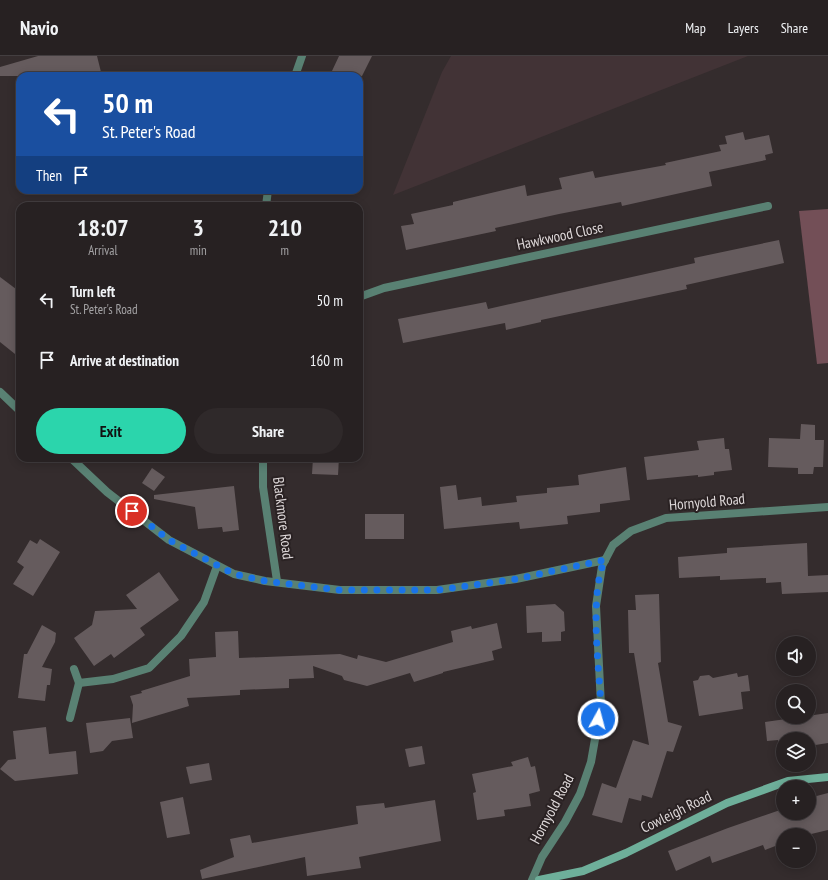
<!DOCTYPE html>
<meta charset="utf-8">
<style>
body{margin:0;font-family:"PT Sans Narrow",sans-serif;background:#2f292a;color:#f1f3f6;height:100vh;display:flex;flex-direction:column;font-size:15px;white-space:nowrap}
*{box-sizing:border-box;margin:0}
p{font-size:13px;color:#a4a3a5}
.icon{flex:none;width:22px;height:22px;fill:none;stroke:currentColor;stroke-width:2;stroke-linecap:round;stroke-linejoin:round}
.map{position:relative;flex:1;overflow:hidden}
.details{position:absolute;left:16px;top:146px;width:347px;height:260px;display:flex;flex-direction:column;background:#272122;border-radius:12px;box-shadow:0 2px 10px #0003,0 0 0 1px #433e40}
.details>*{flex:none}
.hud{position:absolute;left:16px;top:16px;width:347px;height:122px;border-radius:12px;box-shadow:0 2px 10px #0003,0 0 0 1px #433e40;background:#1a4fa0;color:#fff;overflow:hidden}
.fabs{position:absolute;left:776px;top:580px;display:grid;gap:8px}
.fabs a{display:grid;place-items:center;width:40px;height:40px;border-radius:50%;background:#272122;box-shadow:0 2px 10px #0003,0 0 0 1px #433e40;font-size:20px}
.pin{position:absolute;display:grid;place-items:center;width:34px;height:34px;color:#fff;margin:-17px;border:2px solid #fff;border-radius:50%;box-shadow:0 1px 4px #0007}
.me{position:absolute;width:44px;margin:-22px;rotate:7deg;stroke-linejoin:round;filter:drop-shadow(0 0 3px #0008)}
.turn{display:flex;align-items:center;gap:14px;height:84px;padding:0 20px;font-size:18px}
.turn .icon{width:52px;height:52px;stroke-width:2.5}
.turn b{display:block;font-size:28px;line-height:34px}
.then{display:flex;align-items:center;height:38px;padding:0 20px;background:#0003;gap:8px;font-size:15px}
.eta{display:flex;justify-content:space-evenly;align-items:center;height:68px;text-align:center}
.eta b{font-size:24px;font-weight:600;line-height:28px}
.button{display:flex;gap:8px;margin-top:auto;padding:8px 20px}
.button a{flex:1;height:46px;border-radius:24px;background:#2bd5ac;color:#111;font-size:16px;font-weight:600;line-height:46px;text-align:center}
.button a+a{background:#2f292a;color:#f1f3f6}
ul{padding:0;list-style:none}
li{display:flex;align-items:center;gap:12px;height:60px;padding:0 20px}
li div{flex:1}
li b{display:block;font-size:15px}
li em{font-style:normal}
header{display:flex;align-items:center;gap:24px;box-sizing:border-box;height:56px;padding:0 20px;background:#272122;border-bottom:1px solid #433e40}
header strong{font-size:19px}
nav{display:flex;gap:22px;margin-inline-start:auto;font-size:14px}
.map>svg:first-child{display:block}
</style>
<header>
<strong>Navio</strong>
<nav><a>Map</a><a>Layers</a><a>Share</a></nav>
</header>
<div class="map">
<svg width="828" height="824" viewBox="0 0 828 824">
<rect width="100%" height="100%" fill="#342c2d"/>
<path fill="#423336" d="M 451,0 L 748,0 L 393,139 L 442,16 Z"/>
<path fill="#734f57" d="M 828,153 L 828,307 L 817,308 L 799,155 Z"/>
<g fill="#655b5d">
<path d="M 38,0 L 97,0 L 102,20 L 0,20 L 0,11 Z"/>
<path d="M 339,0 L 372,0 L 362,20 L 342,20 L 332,15 Z"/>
<path d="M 743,76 L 745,84 L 769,79 L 773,97 L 765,99 L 766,104 L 709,116 L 712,130 L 622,150 L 621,146 L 559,158 L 495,172 L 496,175 L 406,194 L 401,170 L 414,168 L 411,158 L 453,149 L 453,146 L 525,129 L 527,140 L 562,133 L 559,122 L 593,115 L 595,122 L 666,109 L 665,107 L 721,95 L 719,89 L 727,88 L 725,80 Z"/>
<path d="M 779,184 L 784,207 L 686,229 L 687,233 L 541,264 L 541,266 L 506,274 L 505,267 L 403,287 L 398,263 L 486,246 L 488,253 L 695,207 L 694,202 Z"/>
<path d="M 0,221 L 20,236 L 20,302 L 0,286 Z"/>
<path d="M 801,368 L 815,369 L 815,384 L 824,384 L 823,411 L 814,411 L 813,418 L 798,418 L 798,412 L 768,411 L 769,382 L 800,383 Z"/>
<path d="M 724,382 L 725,393 L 729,393 L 732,414 L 714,416 L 714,419 L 698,421 L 698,419 L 647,424 L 644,401 L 699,394 L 697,385 Z"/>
<path d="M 313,402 L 339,402 L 338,419 L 312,418 Z"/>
<path d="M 626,411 L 630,444 L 600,448 L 600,456 L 567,460 L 568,468 L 520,473 L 519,466 L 444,473 L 440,431 L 456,429 L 458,444 L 481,441 L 482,450 L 517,446 L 516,440 L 547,437 L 547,432 L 579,429 L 578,419 Z"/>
<path d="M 152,412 L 165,421 L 154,435 L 142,427 Z"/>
<path d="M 234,430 L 239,474 L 223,476 L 222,471 L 198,473 L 195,451 L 154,443 L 154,439 Z"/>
<rect x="365" y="458" width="39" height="25"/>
<path d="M 40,483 L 60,496 L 33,540 L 13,528 L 24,511 L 17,506 L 30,484 L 37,488 Z"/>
<path d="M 807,487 L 808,520 L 828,519 L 828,536 L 782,538 L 781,526 L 766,527 L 766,522 L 720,524 L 720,520 L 679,522 L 678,501 L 727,497 L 727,492 Z"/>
<path d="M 159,516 L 179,544 L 140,572 L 145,579 L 114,602 L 111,598 L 94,610 L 74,582 L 92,569 L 95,555 L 137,553 L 126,539 Z"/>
<path d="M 659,538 L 661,606 L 658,607 L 668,666 L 682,670 L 673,696 L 667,695 L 652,742 L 642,739 L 641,745 L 629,742 L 622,767 L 592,759 L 602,727 L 616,732 L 633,684 L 649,689 L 634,597 L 629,597 L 628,554 L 636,554 L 635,539 Z"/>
<path d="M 555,548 L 564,556 L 565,575 L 561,576 L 561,585 L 542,586 L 542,576 L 527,577 L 526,550 Z"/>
<path d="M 497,567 L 502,592 L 492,595 L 494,604 L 443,616 L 443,617 L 414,626 L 410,617 L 367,630 L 344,624 L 342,620 L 313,610 L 314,622 L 289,623 L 289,632 L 240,634 L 240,639 L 187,642 L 189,650 L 132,667 L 133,649 L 130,640 L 142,637 L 141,635 L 190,620 L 189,603 L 216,601 L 215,576 L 238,575 L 239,602 L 340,598 L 357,603 L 358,599 L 386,606 L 453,586 L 451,575 L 471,570 L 472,573 Z"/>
<path d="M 42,569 L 56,577 L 55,586 L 42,611 L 52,613 L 50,629 L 47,629 L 45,645 L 18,642 L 24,598 L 27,598 Z"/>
<path d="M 737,617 L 738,621 L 748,619 L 750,635 L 741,636 L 743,653 L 699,660 L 693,625 L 698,624 L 700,620 L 709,619 L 713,622 Z"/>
<path d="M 828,657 L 828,687 L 809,690 L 809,683 L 783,683 L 783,694 L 779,694 L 778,684 L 767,685 L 765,666 Z"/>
<path d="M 130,662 L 133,682 L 112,685 L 103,695 L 90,697 L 86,667 Z"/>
<path d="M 46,671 L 49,698 L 76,695 L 78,718 L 15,725 L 0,713 L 8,704 L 16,703 L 13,675 Z"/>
<path d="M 422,690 L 425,708 L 409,711 L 405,693 Z"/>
<path d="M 528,701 L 531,711 L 535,710 L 540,735 L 529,738 L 531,750 L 504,754 L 505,760 L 477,764 L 473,737 L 476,736 L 472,718 L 513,710 L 511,706 Z"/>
<path d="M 209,707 L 212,724 L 190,728 L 186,711 Z"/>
<path d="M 828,737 L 828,774 L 807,779 L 783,779 L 783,787 L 765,794 L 763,789 L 712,807 L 710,800 L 676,815 L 668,795 L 728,772 L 783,753 L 783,757 L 809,757 L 809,742 Z"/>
<path d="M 183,741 L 190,778 L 167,782 L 160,746 Z"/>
<path d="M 435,744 L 441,785 L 359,801 L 361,812 L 307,820 L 305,801 L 202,823 L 200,814 L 234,801 L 230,783 L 250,779 L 252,787 L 358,768 L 356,750 L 384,747 L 385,752 Z"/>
</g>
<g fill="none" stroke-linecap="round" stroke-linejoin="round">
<g stroke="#598173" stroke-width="8">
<path d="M 295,20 L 302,0"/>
<path d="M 266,150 L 268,134"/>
<path d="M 359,241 L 384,232 L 768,150"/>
<path d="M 0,336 L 20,355"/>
<path d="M 71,402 L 107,436 L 169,484 L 234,518 L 265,525 L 340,534 L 437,534 L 516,523 L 605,504"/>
<path d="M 263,402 L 263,431 L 277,525"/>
<path d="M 74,613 L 79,627 L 113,623 L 149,612 L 181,580 L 204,546 L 217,510"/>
<path d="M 70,662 L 79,627"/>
<path d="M 532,824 L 542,801 L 565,766 L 580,738 L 591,706 L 601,649 L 596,550 L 602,510 L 613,489 L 631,475 L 666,462 L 828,451"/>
</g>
<path stroke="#6eaf9a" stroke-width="8" d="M 539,824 L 583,815 L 626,797 L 727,747 L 788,725 L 828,721"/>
</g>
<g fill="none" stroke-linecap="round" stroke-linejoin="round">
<path stroke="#1a73e8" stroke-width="7" stroke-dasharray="0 12.6" d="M 132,455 L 169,484 L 234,518 L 265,525 L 340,534 L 438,534 L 516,523 L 605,504 C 589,536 599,612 601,649 L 598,663"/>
</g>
<g text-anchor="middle" stroke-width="4" stroke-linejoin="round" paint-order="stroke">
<g font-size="15" fill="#ded8d9" stroke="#2a2223">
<text transform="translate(560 180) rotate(-12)" y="5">Hawkwood Close</text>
<text transform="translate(707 446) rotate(-5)" y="5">Hornyold Road</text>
<text transform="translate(283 462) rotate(83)" y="5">Blackmore Road</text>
<text transform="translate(552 753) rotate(-62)" y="5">Hornyold Road</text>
<text transform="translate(676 756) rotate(-26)" y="5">Cowleigh Road</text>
</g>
</g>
</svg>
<div class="fabs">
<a><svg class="icon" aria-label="sound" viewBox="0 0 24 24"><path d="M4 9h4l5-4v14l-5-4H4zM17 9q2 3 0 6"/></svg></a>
<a><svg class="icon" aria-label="search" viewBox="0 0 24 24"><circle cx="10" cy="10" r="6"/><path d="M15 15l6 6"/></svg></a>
<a><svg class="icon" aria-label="layers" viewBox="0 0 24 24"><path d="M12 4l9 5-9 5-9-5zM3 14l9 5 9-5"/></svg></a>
<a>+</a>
<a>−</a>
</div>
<div class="pin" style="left:132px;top:455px;background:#d93025"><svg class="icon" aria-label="arrive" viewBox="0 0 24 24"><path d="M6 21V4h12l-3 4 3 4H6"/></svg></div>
<svg class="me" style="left:598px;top:663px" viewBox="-20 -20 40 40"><circle r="17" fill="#1a73e8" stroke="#fff" stroke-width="3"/><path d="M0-11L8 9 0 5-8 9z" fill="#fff"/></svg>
<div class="hud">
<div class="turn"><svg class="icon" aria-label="left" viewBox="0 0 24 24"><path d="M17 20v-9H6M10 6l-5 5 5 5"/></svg><div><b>50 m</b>St. Peter's Road</div></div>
<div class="then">Then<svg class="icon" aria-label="arrive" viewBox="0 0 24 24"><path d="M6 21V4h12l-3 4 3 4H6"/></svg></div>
</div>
<section class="details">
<div class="eta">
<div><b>18:07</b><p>Arrival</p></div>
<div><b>3</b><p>min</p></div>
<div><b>210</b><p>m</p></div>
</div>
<ul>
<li><svg class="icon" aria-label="left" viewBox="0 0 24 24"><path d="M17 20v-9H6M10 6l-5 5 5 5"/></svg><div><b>Turn left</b><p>St. Peter's Road</p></div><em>50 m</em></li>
<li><svg class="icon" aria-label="arrive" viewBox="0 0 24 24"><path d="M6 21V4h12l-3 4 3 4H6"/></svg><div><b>Arrive at destination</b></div><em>160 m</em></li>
</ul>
<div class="button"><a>Exit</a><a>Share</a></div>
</section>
</div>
